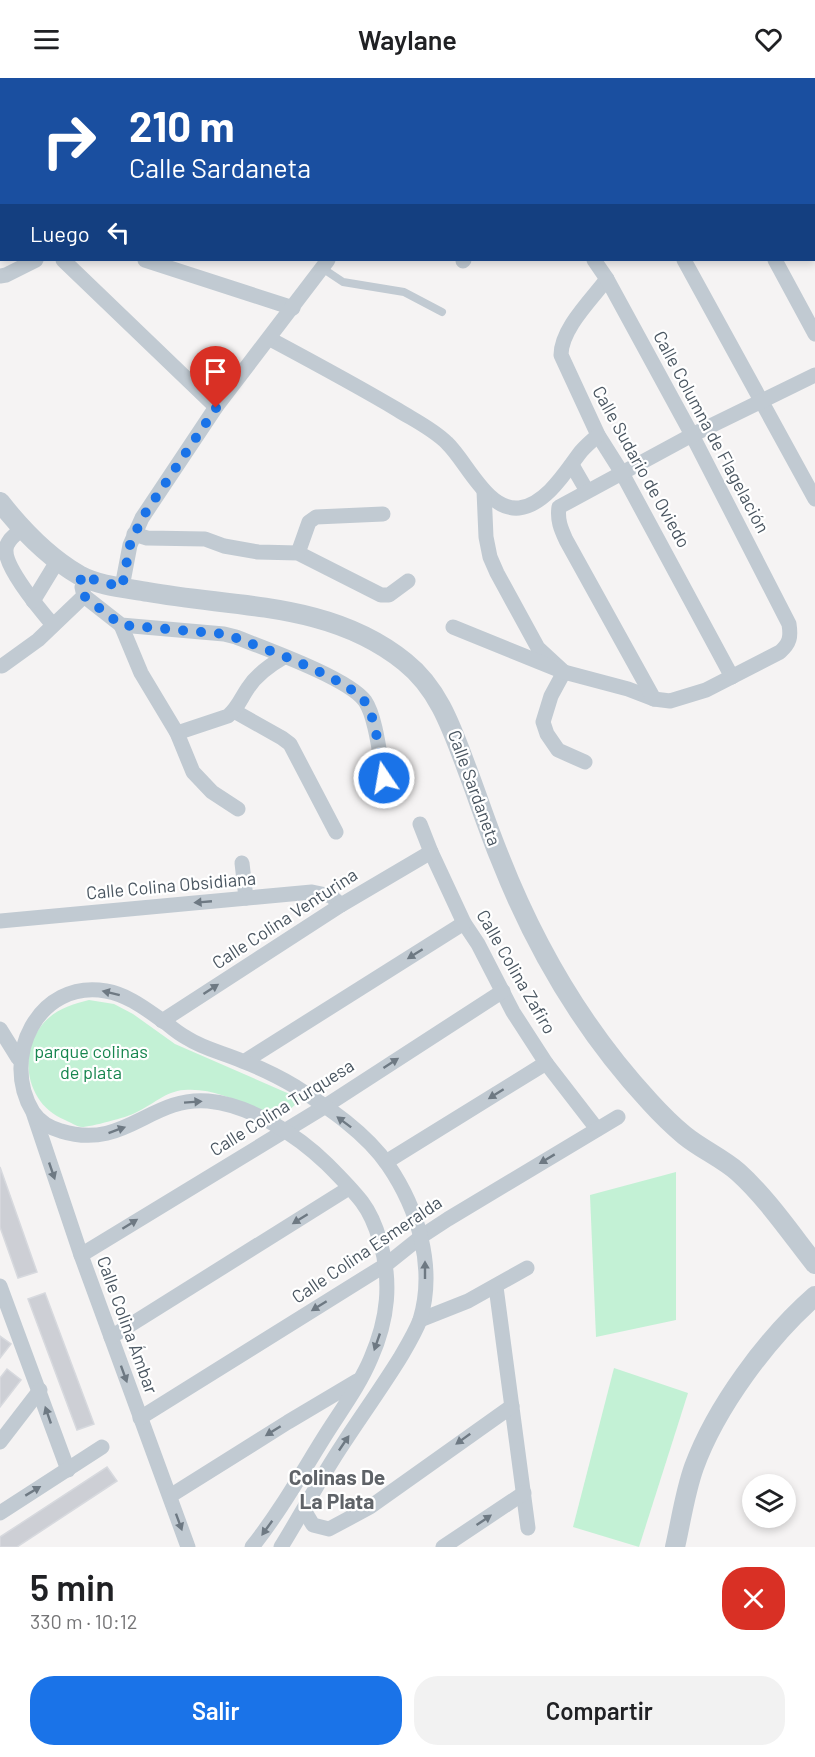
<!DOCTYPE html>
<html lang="es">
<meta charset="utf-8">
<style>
body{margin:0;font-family:Barlow,sans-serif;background:#f2f2f2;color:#202124;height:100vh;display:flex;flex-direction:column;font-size:22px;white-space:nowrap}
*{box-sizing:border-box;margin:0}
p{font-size:20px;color:#757577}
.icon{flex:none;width:33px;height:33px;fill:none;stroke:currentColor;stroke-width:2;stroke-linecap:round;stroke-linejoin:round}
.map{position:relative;height:1469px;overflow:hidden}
.drawer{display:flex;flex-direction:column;background:#fff;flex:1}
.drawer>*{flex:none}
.banner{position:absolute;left:0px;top:0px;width:816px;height:183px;box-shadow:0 3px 9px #0003;background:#1a4fa0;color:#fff;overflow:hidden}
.tools{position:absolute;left:742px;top:1396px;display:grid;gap:12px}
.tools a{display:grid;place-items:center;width:54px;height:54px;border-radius:50%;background:#fff;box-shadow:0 3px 9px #0003;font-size:30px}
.pin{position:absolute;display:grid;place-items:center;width:51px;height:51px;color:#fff;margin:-62px -26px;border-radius:50% 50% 50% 0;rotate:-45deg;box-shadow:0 0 6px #0007}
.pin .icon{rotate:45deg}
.me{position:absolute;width:66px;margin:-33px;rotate:348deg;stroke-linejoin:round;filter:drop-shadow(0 0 4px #0008)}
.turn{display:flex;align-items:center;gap:21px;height:126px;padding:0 30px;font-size:27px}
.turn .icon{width:78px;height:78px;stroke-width:2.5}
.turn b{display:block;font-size:42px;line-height:51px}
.then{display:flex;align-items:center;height:57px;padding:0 30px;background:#0003;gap:12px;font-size:22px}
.round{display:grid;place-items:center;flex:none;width:63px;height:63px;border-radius:24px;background:#f2f2f2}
.headline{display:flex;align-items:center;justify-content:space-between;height:102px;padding:0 30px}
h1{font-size:36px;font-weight:600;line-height:45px}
.action{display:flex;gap:12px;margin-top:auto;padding:12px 30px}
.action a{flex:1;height:69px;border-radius:24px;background:#1a73e8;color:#fff;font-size:24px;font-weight:600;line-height:69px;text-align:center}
.action a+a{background:#f2f2f2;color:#202124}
header{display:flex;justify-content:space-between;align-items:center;height:78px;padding:0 30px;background:#fff;font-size:27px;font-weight:600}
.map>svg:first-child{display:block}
</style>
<header><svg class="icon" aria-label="menu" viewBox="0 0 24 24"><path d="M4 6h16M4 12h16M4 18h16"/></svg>Waylane<svg class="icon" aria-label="heart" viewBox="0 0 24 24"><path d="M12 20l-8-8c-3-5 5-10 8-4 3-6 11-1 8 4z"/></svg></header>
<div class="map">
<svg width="815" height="1469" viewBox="0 0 815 1469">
<rect width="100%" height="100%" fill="#f5f3f3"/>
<g fill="#c3f1d5">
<path d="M 89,922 L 114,926 L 133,936 L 175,966 L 301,1021 L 280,1041 C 250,1029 217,1009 184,1012 C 166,1013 151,1028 135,1035 C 128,1039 90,1049 82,1049 C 77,1049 70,1044 65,1042 C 29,1028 18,982 39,951 C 51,933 69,927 89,922 Z"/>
<path d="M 676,1094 L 676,1242 L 596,1259 L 590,1117 Z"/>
<path d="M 614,1290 L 688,1315 L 639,1469 L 573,1449 Z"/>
</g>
<g fill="#cdcfd5" stroke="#d7d9de" stroke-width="1.5">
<path d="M 0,1089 L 37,1194 L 18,1200 L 0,1149 Z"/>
<path d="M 45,1215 L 94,1346 L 77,1352 L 28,1221 Z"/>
<path d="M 0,1258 L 11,1266 L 0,1280 Z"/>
<path d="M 7,1291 L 21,1302 L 0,1329 L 0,1300 Z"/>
<path d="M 107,1389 L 117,1403 L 17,1469 L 0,1469 L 0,1459 Z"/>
</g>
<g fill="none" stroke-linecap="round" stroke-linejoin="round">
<path stroke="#c1cad2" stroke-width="8" d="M 322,190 L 343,204 L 404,214 L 442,234"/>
<g stroke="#c1cad2" stroke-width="15">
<path d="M 31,0 L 31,2"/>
<path d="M 89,0 L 94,2"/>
<path d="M 415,0 L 420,2"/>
<path d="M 592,0 L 594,2"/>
<path d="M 782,0 L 784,2"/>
<path d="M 476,2 L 477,0"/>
<path d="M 715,2 L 716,0"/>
<path d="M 814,20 L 815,20"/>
<path d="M 814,100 L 815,101"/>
<path d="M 63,182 L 216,329"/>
<path d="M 145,182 L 293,230"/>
<path d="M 684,182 L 815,421"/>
<path d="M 775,182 L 815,256"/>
<path d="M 463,183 L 464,182"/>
<path d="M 0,198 L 6,197 L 36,182"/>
<path d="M 607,201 C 591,222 561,251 561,277 L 598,357 L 622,395 L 732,599"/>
<path d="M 270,261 C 313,284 356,307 398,332 C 414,342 433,351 447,365 C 467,384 487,433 519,430 C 545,427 565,395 579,376 C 584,369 592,363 598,357"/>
<path d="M 572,387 L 587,413"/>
<path d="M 484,413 L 486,459 L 490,479 L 497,495 L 538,570 L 564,594 L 551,618 L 543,644 L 547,656 L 558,672 L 585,684"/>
<path d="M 22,450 C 16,457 6,462 6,472 C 5,490 41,533 53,547"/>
<path d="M 134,456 L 147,460 L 205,461 L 224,468 L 258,474 L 298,475 L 381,517 L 389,517 L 408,503"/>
<path d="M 298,475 L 309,444 L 316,439 L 383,436"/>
<path d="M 122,509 L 130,467 L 142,440 L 216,329 L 328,182"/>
<path d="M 84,518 L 121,547 L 224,556 L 236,559 C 266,571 348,600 365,623 C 376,639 380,680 384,700"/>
<path d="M 33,523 L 58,482"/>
<path d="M 121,547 L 141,595 L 177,655 L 193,694 L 212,714 L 238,731"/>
<path d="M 453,549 L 564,594 L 628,611 L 654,621 L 670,623 L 706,612 L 780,574 C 790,565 791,559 789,546 L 692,357 L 607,201 L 594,182"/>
<path d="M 2,588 L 38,562 L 84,518 L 82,509"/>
<path d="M 654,621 L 566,462 C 561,451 557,442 559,429 L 692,357 L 815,297"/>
<path d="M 234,633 L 282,660 L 290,666 L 336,754"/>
<path d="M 177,655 L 228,638 C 238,630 241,620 248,610 C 257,596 270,587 284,579"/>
<path d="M 420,746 L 431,774 L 464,845 L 478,866 L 513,934 L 546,985 L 597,1051"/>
<path d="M 242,785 L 246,820"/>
<path d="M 0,843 L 312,814 L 331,818 L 341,827"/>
<path d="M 162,943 L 341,827 L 431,774"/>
<path d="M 0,951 L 18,980"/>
<path d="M 245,983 L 464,845"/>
<path d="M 34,1037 L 81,1177 L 188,1469"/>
<path d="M 386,1084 L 546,985"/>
<path d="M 81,1177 L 324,1029 L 503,913"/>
<path d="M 0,1208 L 68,1392"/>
<path d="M 496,1209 L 528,1450"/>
<path d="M 420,1242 L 468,1223 L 527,1190"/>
<path d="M 111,1259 L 349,1110"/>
<path d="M 140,1340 L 387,1186 L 422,1158 L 448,1141 L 618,1039"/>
<path d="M 0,1364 L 40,1312"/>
<path d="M 170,1418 L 288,1344 L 357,1303"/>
<path d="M 304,1432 L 313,1447 L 329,1451 L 370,1429 L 512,1328"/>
<path d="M 0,1435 L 102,1369"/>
<path d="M 252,1469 C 279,1435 300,1398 323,1361 C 339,1335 359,1309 371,1280 C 388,1241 392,1204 380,1163 C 376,1149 371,1136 362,1124 C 352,1111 339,1098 327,1086 C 297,1057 251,1027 208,1023 C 150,1018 125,1073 61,1053 C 50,1050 39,1043 33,1034 C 0,980 38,901 106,913 C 129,917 147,932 166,945 C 172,950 179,956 187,960 C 204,971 224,975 242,983 C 261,990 279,999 296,1009 C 329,1030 366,1055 388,1087 C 418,1131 436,1189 420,1242 C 415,1255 407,1268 400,1280 C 382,1309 362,1337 343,1366 C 321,1399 302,1435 281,1469"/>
<path d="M 443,1469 L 524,1415"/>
</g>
<g stroke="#c1cad2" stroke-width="20">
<path d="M 0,424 C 22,452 48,479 79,497 C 99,508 126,510 148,514 C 237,530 331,524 405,584 C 439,611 452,651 467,691 C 478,720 488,751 500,780 C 535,869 585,954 650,1024 C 660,1035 672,1047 684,1057 C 701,1071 722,1080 738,1094 C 766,1119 792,1157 815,1186"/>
<path d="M 675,1469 C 681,1443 685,1414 694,1389 C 716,1329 767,1260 815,1218"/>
</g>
</g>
<defs><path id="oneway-solid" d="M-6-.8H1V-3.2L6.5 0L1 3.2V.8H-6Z" transform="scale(1.5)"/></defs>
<g fill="#6e7983">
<use href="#oneway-solid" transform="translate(203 824) rotate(175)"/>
<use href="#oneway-solid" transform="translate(415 876) rotate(148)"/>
<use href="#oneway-solid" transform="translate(211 911) rotate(-33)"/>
<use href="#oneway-solid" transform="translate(111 915) rotate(-166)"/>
<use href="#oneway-solid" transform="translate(391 985) rotate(-33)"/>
<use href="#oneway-solid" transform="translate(496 1016) rotate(148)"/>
<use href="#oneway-solid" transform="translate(193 1024) rotate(-4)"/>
<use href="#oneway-solid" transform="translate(344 1044) rotate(-143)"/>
<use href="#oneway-solid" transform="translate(117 1052) rotate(-20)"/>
<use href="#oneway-solid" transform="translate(547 1081) rotate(149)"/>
<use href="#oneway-solid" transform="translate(52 1093) rotate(71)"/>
<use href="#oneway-solid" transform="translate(300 1141) rotate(148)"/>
<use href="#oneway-solid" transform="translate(130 1146) rotate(-32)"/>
<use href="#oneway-solid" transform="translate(425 1192) rotate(-90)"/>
<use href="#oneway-solid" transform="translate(319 1228) rotate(148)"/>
<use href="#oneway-solid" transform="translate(377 1264) rotate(109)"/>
<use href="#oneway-solid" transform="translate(124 1296) rotate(70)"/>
<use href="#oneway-solid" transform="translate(48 1337) rotate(-109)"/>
<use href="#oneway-solid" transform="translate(273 1353) rotate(148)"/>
<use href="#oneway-solid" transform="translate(463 1361) rotate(144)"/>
<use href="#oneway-solid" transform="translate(344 1365) rotate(-56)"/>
<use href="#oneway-solid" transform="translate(33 1413) rotate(-31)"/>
<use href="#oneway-solid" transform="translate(484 1442) rotate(-34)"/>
<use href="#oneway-solid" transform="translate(179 1444) rotate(70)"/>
<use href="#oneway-solid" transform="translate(267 1450) rotate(126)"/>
</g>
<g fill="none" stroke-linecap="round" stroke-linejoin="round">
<path stroke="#1a73e8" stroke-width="10" stroke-dasharray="0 18" d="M 216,330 L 142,440 L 130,467 L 122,509 L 80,498 L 84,518 L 121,547 L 224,556 L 236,560 C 266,571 347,600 365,624 C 376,639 380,681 384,700"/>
</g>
<g text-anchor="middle" stroke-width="4.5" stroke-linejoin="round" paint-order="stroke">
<g font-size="18" fill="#4a5661" stroke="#fff">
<text transform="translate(711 354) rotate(62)" y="6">Calle Columna de Flagelación</text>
<text transform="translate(641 389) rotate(61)" y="6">Calle Sudario de Oviedo</text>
<text transform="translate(474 710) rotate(70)" y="6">Calle Sardaneta</text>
<text transform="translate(171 808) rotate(-5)" y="6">Calle Colina Obsidiana</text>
<text transform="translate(285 841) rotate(-33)" y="6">Calle Colina Venturina</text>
<text transform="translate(516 894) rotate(60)" y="6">Calle Colina Zafiro</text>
<text transform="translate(282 1030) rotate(-32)" y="6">Calle Colina Turquesa</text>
<text transform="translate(367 1172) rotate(-34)" y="6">Calle Colina Esmeralda</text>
<text transform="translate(127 1247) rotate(70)" y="6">Calle Colina Ámbar</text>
</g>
<g font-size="18" fill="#17864f" stroke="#fff">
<text x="91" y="980">parque colinas<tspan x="91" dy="21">de plata</tspan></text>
</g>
<g font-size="21" font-weight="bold" fill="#5f6368" stroke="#fff">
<text x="337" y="1407">Colinas De<tspan x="337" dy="24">La Plata</tspan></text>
</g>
</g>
</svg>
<div class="tools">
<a><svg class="icon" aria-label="layers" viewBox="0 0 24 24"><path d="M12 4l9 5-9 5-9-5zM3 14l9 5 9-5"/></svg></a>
</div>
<div class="pin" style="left:216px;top:330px;background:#d93025"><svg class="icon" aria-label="arrive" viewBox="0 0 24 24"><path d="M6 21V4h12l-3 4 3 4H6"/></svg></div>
<svg class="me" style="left:384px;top:700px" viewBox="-20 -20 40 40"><circle r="17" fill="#1a73e8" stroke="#fff" stroke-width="3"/><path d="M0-11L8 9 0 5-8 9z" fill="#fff"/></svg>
<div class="banner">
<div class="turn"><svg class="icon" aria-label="right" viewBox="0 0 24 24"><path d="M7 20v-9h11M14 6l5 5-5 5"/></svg><div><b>210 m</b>Calle Sardaneta</div></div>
<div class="then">Luego<svg class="icon" aria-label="left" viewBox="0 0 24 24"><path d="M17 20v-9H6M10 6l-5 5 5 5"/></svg></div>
</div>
</div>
<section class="drawer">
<div class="headline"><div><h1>5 min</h1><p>330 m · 10:12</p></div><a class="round" style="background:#d93025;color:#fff"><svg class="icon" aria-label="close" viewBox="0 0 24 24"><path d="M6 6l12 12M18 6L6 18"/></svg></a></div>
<div class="action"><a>Salir</a><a>Compartir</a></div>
</section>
